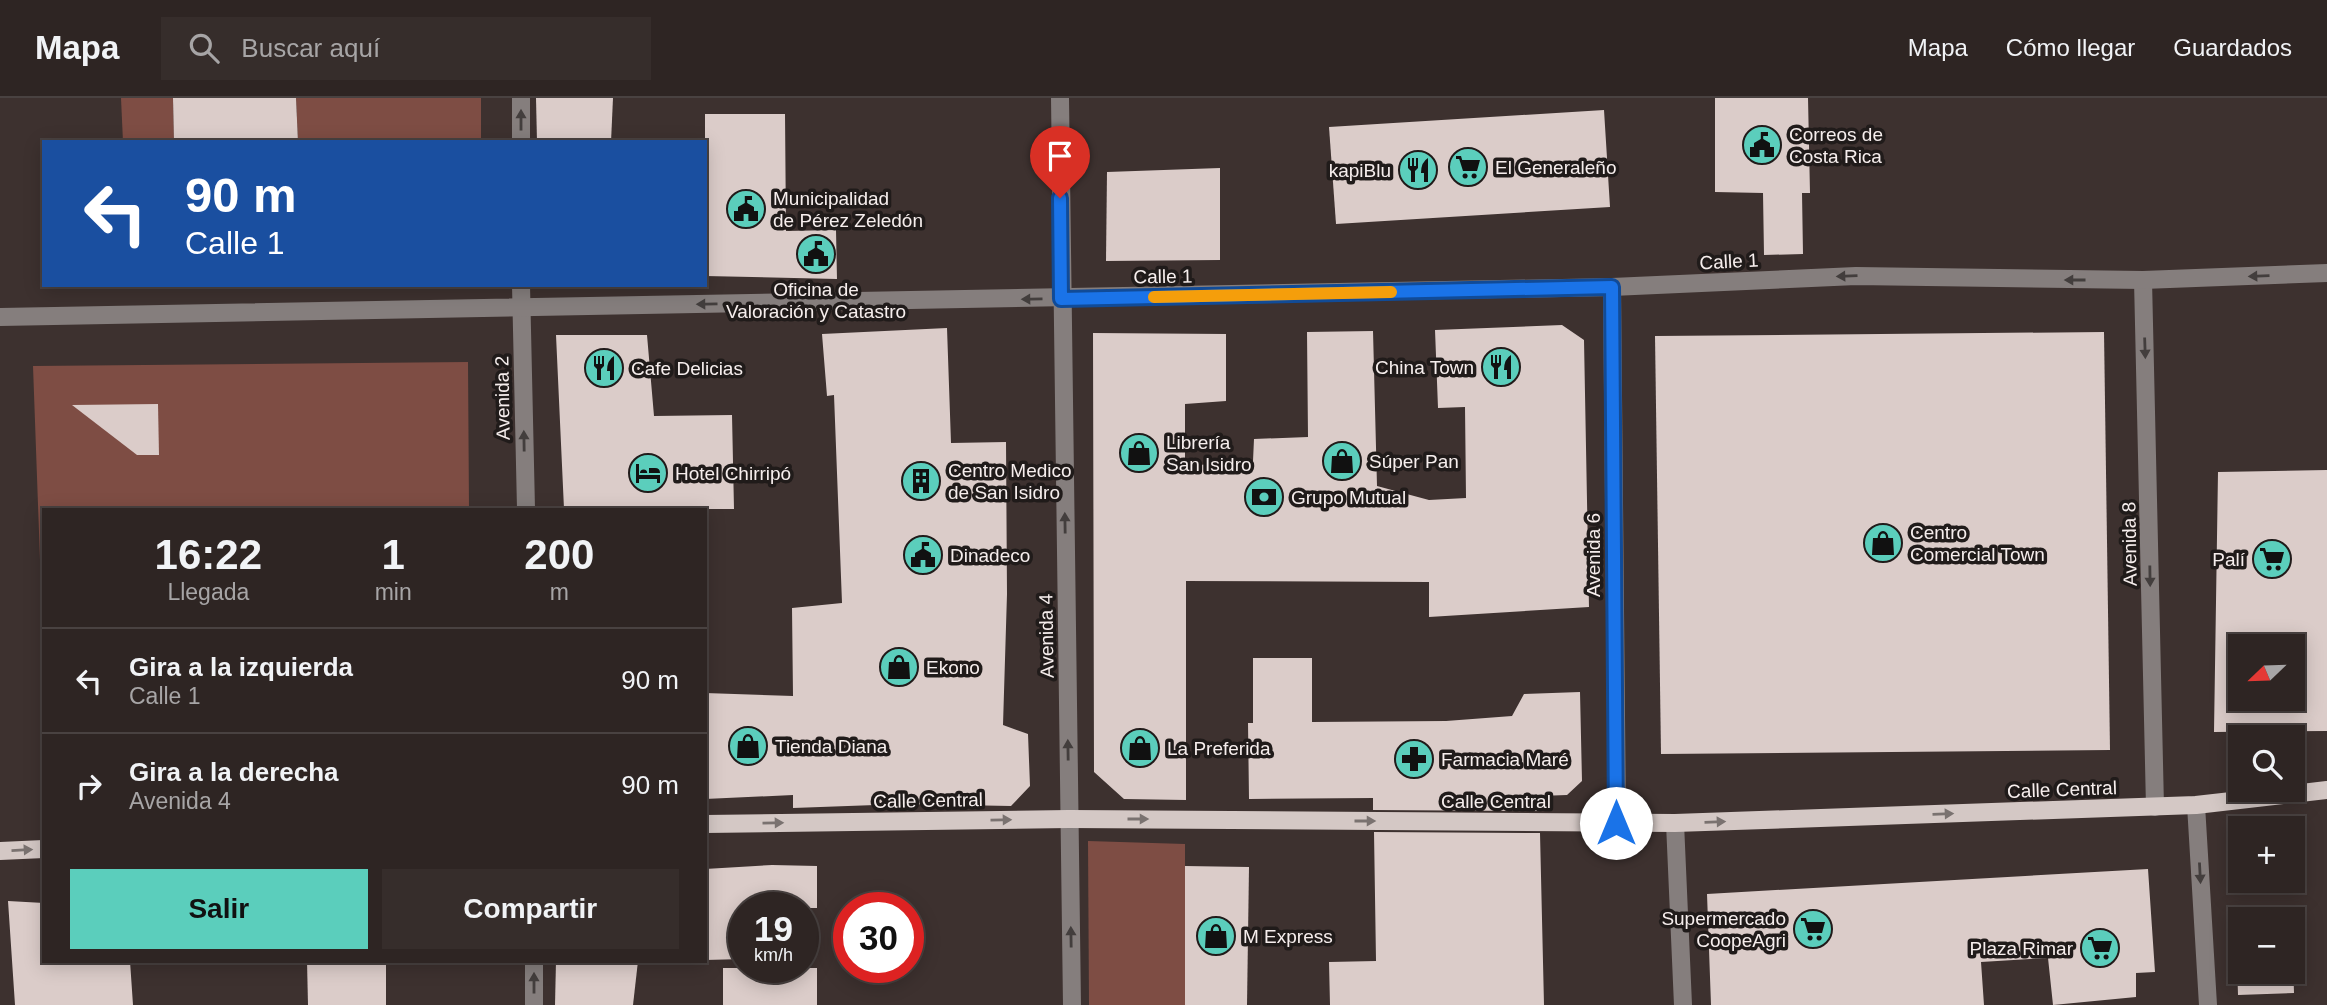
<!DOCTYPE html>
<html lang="es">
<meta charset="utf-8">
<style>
body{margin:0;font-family:Helvetica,sans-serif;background:#362d2b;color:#f1f3f6;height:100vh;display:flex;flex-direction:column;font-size:26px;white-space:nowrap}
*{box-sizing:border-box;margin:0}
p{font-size:23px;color:#a7a5a6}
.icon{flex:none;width:38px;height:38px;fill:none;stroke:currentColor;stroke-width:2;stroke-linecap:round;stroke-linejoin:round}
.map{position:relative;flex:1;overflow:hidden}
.side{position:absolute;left:42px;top:410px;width:665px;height:455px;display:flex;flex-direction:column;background:#2e2523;border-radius:0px;box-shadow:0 4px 18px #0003,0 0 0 2px #494241}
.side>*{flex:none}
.guide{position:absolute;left:42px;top:42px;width:665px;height:147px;border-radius:0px;box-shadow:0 4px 18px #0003,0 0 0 2px #494241;background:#1a4fa0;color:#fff;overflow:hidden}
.needle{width:46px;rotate:247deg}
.controls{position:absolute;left:2228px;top:536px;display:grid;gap:14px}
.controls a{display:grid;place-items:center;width:77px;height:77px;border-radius:0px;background:#2e2523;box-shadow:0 4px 18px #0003,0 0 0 2px #494241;font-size:35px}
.speed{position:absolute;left:728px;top:794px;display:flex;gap:14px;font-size:35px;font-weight:700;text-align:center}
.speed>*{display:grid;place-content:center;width:91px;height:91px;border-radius:50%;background:#2e2523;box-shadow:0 4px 18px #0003,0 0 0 2px #494241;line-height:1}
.speed small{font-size:18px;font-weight:400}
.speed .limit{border:10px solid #d22;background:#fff;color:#111}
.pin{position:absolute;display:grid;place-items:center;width:60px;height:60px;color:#fff;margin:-72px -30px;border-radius:50% 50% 50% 0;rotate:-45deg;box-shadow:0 0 7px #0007}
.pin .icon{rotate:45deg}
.me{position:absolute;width:77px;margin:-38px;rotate:0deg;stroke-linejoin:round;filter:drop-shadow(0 0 5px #0008)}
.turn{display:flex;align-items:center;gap:24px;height:147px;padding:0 28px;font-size:32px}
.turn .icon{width:91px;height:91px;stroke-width:2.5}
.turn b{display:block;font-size:49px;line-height:60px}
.eta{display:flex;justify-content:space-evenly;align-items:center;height:119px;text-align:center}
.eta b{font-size:42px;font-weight:600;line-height:49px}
.action{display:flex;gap:14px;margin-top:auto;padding:14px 28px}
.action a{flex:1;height:80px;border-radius:0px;background:#5bcebc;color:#111;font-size:28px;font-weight:600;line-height:80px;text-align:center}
.action a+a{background:#362d2b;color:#f1f3f6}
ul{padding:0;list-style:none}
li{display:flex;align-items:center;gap:21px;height:105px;padding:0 28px;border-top:2px solid #494241}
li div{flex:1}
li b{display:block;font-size:26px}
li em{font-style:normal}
header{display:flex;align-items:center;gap:42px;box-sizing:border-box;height:98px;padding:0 35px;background:#2e2523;border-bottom:2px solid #494241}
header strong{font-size:33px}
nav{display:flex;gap:38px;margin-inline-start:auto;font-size:24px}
.search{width:490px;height:63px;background:#362d2b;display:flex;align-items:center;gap:18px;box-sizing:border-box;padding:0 24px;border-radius:0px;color:#a7a5a6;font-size:26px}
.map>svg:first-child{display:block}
</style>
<header>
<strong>Mapa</strong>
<div class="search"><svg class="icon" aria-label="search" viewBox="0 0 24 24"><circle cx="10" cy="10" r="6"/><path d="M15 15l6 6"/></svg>Buscar aquí</div>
<nav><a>Mapa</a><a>Cómo llegar</a><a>Guardados</a></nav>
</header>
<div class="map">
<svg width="2327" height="907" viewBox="0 0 2327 907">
<rect width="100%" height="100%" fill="#3d312f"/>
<g fill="#7e4d44">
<path d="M 121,0 L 173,0 L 174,44 L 123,44 Z"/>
<path d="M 296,0 L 481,0 L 481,44 L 298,44 Z"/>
<path d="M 468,264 L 469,411 L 44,411 L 44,573 L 33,268 Z"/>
<path d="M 1088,743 L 1185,746 L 1185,907 L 1089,907 Z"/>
</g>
<g fill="#dbccc9" fill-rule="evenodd">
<path d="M 173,0 L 296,0 L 298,44 L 174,44 Z"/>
<path d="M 536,0 L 613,0 L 611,44 L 537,44 Z"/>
<path d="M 1715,0 L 1808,0 L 1810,95 L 1802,95 L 1803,156 L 1764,157 L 1763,95 L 1715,94 Z"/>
<path d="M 1604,12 L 1610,109 L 1336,126 L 1329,29 Z"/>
<path d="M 705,16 L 785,16 L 786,133 L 836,132 L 837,181 L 705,178 Z"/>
<path d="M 1220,70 L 1220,162 L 1106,163 L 1107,74 Z"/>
<path d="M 1562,227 L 1584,242 L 1589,509 L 1429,519 L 1429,484 L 1186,483 L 1186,702 L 1124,701 L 1094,674 L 1093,235 L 1226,236 L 1226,303 L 1185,306 L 1185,368 L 1253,363 L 1254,341 L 1308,339 L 1307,234 L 1373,233 L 1377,388 L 1429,402 L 1466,400 L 1465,309 L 1438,310 L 1435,232 Z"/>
<path d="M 947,230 L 951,345 L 1006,344 L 1007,496 L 1003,627 L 1028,636 L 1030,688 L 1011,708 L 903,706 L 793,710 L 793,697 L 705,701 L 705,595 L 793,598 L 792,510 L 842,505 L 834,297 L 827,298 L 822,236 Z"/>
<path d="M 2104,234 L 2110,652 L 1661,656 L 1655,238 Z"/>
<path d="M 556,237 L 647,237 L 654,318 L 732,317 L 734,411 L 564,411 Z"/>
<path d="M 158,306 L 159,357 L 137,357 L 72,307 Z"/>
<path d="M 2327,372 L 2327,633 L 2214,634 L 2218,374 ZM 2240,548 L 2292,548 L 2292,600 L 2240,600 Z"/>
<path d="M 1253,560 L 1312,560 L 1312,624 L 1446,623 L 1512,618 L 1524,596 L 1580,594 L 1582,683 L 1567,697 L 1539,698 L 1540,713 L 1373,712 L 1373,700 L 1249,701 L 1248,625 L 1253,625 Z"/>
<path d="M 1374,734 L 1540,735 L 1544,907 L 1330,907 L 1329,864 L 1376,863 Z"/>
<path d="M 772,767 L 817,768 L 817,810 L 744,810 L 744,861 L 705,862 L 705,771 Z"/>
<path d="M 1185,768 L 1249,769 L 1247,907 L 1185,907 Z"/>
<path d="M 2148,771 L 2155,874 L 2136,875 L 2136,899 L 2053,907 L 2048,860 L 1981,864 L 1984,907 L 1711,907 L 1707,796 Z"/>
<path d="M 8,803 L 44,805 L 44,863 L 130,863 L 133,907 L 15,907 Z"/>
<path d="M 2293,862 L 2294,895 L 2238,897 L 2237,864 L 2240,864 L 2240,873 L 2292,873 Z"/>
<path d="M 307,863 L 386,863 L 386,907 L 308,907 Z"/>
<path d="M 556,863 L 638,863 L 633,907 L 555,907 Z"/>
<rect x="723" y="870" width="94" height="37"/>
</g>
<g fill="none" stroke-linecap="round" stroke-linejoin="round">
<g stroke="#857e7d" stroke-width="18">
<path d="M 521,0 L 521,44"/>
<path d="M 1060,0 L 1072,907"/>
<path d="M 2143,182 L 2155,709"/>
<path d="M 521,187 L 526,411"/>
<path d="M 1612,189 L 1617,725"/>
<path d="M 0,219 L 1612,189 L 1856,178 L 2143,182 L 2327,175"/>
<path d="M 2196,707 L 2208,907"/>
<path d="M 1675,725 L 1683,907"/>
<path d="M 534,907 L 534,863"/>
</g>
<g stroke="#d4c8c5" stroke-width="18">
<path d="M 705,726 L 1069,721 L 1675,725 L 2196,707 L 2327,692"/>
<path d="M 0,753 L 44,751"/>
</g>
</g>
<defs><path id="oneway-solid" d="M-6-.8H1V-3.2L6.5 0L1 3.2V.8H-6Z" transform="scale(1.75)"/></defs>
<g fill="#433e3d">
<use href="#oneway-solid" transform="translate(521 22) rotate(-90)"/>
<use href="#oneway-solid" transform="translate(1847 178) rotate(178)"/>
<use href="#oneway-solid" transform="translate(2259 178) rotate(178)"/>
<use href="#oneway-solid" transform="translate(2075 182) rotate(-180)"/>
<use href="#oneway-solid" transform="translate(1032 201) rotate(179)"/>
<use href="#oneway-solid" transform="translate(707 206) rotate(179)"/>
<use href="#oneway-solid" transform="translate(2145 250) rotate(88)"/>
<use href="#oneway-solid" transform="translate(524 343) rotate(-91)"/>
<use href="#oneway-solid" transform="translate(1065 425) rotate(-91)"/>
<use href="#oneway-solid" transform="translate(2150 478) rotate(89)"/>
<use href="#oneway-solid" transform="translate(1068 652) rotate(-91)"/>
<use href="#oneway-solid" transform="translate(2200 775) rotate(87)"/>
<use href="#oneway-solid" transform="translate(1071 839) rotate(-91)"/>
<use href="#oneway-solid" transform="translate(534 885) rotate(-90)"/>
</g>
<g fill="#7a7270">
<use href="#oneway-solid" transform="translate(1943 716) rotate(-2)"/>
<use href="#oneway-solid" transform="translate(1138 721)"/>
<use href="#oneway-solid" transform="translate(1001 722) rotate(-1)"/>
<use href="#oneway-solid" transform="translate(1365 723)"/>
<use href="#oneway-solid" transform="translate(1715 724) rotate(-2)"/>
<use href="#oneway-solid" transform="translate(773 725) rotate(-1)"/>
<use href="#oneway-solid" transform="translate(22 752) rotate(-3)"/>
</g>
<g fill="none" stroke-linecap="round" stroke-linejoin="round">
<defs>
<path id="route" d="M 1060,100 L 1061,201 L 1612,189 L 1616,725"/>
</defs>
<use href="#route" stroke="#114b97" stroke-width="18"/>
<use href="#route" stroke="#1a73e8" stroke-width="12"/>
<path stroke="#f59e0b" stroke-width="12" d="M 1154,199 L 1391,194"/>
</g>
<defs>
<symbol id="civic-disc" viewBox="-11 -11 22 22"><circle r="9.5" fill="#5bcebc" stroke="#201b1a"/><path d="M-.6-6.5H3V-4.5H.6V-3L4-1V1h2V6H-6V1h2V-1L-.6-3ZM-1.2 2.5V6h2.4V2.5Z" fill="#111"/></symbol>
<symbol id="supermarket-disc" viewBox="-11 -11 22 22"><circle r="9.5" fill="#5bcebc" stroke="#201b1a"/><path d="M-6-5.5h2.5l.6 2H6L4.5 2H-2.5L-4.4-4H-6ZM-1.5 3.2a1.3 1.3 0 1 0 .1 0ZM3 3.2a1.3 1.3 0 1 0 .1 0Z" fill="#111"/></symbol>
<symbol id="restaurant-disc" viewBox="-11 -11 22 22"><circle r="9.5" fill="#5bcebc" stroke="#201b1a"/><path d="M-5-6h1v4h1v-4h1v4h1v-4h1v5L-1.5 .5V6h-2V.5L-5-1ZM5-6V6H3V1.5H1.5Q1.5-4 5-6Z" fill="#111"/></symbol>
<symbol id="shop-disc" viewBox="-11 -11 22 22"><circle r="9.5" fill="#5bcebc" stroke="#201b1a"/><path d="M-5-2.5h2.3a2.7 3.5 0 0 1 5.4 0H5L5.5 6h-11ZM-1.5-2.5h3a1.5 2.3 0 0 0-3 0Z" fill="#111"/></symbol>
<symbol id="hotel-disc" viewBox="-11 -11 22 22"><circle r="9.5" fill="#5bcebc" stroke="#201b1a"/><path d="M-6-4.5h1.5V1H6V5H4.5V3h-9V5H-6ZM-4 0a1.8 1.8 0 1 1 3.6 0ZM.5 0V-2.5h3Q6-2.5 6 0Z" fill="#111"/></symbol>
<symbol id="building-disc" viewBox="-11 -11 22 22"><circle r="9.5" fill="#5bcebc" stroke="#201b1a"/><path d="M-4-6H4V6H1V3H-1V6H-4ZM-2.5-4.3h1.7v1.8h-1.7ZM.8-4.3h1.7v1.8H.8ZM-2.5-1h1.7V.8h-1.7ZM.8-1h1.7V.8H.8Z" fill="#111"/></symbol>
<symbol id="bank-disc" viewBox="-11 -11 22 22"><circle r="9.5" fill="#5bcebc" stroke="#201b1a"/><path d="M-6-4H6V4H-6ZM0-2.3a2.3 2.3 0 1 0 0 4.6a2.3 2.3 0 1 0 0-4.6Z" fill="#111"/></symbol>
<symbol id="pharmacy-disc" viewBox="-11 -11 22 22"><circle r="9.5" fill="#5bcebc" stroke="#201b1a"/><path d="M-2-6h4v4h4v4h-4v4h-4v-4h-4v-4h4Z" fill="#111"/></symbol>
</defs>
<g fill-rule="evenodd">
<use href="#civic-disc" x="1740" y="25" width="44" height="44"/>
<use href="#supermarket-disc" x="1446" y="47" width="44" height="44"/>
<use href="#restaurant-disc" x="1396" y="50" width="44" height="44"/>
<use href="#civic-disc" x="724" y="89" width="44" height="44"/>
<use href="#civic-disc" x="794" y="134" width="44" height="44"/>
<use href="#restaurant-disc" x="1479" y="247" width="44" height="44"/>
<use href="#restaurant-disc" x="582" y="248" width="44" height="44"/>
<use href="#shop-disc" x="1117" y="333" width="44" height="44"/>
<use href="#shop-disc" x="1320" y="341" width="44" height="44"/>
<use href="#hotel-disc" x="626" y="353" width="44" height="44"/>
<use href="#building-disc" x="899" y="361" width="44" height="44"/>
<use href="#bank-disc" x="1242" y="377" width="44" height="44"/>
<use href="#shop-disc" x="1861" y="423" width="44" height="44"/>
<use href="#civic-disc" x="901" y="435" width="44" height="44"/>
<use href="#supermarket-disc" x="2250" y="439" width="44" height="44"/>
<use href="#shop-disc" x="877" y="547" width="44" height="44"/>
<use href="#shop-disc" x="726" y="626" width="44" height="44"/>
<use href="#shop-disc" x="1118" y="628" width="44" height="44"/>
<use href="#pharmacy-disc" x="1392" y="639" width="44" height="44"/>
<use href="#supermarket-disc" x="1791" y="809" width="44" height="44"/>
<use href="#shop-disc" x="1194" y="816" width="44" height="44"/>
<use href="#supermarket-disc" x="2078" y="828" width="44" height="44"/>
</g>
<g text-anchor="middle" stroke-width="7" stroke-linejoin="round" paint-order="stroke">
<g font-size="19" fill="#f6eeed" stroke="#201b1a" text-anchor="start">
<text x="1789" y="43">Correos de<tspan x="1789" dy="22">Costa Rica</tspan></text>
<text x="1495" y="76">El Generaleño</text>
<text x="1391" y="79" text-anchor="end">kapiBlu</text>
<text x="773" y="107">Municipalidad<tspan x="773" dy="22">de Pérez Zeledón</tspan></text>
<text x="816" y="198" text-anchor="middle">Oficina de<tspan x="816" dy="22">Valoración y Catastro</tspan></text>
<text x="1474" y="276" text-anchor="end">China Town</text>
<text x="631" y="277">Cafe Delicias</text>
<text x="1166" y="351">Librería<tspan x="1166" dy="22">San Isidro</tspan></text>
<text x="1369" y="370">Súper Pan</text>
<text x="948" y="379">Centro Medico<tspan x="948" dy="22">de San Isidro</tspan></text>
<text x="675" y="382">Hotel Chirripó</text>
<text x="1291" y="406">Grupo Mutual</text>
<text x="1910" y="441">Centro<tspan x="1910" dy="22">Comercial Town</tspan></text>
<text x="950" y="464">Dinadeco</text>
<text x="2245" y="468" text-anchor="end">Palí</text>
<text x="926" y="576">Ekono</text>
<text x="775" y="655">Tienda Diana</text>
<text x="1167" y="657">La Preferida</text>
<text x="1441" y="668">Farmacia Maré</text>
<text x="1786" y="827" text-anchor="end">Supermercado<tspan x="1786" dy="22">CoopeAgri</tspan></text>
<text x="1243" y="845">M Express</text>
<text x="2073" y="857" text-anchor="end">Plaza Rimar</text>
</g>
<g font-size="19" fill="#f6eeed" stroke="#201b1a">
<text transform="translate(1729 163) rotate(-3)" y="7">Calle 1</text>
<text transform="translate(1163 178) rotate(-1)" y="7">Calle 1</text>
<text transform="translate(502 300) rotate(-91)" y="7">Avenida 2</text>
<text transform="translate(2129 446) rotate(-91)" y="7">Avenida 8</text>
<text transform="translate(1593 457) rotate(-90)" y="7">Avenida 6</text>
<text transform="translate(1046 538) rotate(-91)" y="7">Avenida 4</text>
<text transform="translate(2062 691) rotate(-2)" y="7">Calle Central</text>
<text transform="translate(928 702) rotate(-1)" y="7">Calle Central</text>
<text x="1496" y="710">Calle Central</text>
</g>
</g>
</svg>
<div class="controls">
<a><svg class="needle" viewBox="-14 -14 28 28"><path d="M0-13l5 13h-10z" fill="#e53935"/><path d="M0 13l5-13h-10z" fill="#a7a5a6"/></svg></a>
<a><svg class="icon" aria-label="search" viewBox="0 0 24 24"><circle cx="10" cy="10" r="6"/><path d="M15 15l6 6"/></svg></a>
<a>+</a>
<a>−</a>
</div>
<div class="speed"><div>19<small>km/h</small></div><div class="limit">30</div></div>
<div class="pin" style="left:1060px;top:100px;background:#d93025"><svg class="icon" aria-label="arrive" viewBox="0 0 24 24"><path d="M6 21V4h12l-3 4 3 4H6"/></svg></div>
<svg class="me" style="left:1616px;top:725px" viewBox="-20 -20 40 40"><circle r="19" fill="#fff"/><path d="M0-13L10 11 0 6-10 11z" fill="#1a73e8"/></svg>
<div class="guide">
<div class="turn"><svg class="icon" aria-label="left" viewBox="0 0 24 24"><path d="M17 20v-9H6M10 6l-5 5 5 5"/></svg><div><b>90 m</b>Calle 1</div></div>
</div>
<section class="side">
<div class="eta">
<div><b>16:22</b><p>Llegada</p></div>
<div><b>1</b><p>min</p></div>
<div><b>200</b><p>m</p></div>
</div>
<ul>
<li><svg class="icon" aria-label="left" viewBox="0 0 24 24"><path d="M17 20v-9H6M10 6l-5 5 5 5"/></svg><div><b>Gira a la izquierda</b><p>Calle 1</p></div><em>90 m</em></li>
<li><svg class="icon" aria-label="right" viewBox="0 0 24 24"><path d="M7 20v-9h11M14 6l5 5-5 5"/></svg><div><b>Gira a la derecha</b><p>Avenida 4</p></div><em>90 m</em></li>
</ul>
<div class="action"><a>Salir</a><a>Compartir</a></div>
</section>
</div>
